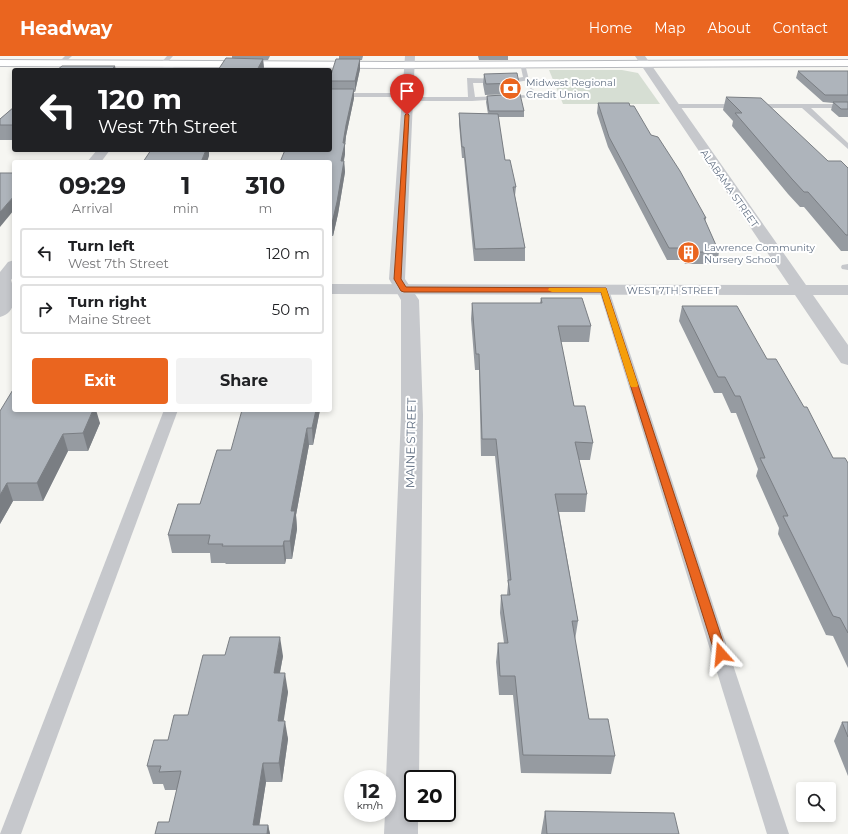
<!DOCTYPE html>
<style>
body{margin:0;font-family:Montserrat,sans-serif;background:#f2f2f2;color:#202124;height:100vh;display:flex;flex-direction:column;font-size:15px;white-space:nowrap}
*{box-sizing:border-box;margin:0}
p{font-size:13px;color:#757577}
.icon{flex:none;width:22px;height:22px;fill:none;stroke:currentColor;stroke-width:2;stroke-linecap:round;stroke-linejoin:round}
.map{position:relative;flex:1;overflow:hidden}
.side{position:absolute;left:12px;top:104px;width:320px;height:252px;display:flex;flex-direction:column;background:#fff;border-radius:4px;box-shadow:0 2px 6px #0003}
.side>*{flex:none}
.banner{position:absolute;left:12px;top:12px;width:320px;height:84px;border-radius:4px;box-shadow:0 2px 6px #0003;background:#202124;color:#fff;overflow:hidden}
.tools{position:absolute;left:796px;top:726px;display:grid;gap:8px}
.tools a{display:grid;place-items:center;width:40px;height:40px;border-radius:4px;background:#fff;box-shadow:0 2px 6px #0003;font-size:20px}
.speed{position:absolute;left:344px;top:714px;display:flex;gap:8px;font-size:20px;font-weight:700;text-align:center}
.speed>*{display:grid;place-content:center;width:52px;height:52px;border-radius:50%;background:#fff;box-shadow:0 2px 6px #0003;line-height:1}
.speed small{font-size:10px;font-weight:400}
.speed .limit{border:2px solid #111;border-radius:6px;background:#fff;color:#111}
.pin{position:absolute;display:grid;place-items:center;width:34px;height:34px;color:#fff;margin:-41px -17px;border-radius:50% 50% 50% 0;rotate:-45deg;box-shadow:0 0 4px #0007}
.pin .icon{rotate:45deg}
.me{position:absolute;width:44px;margin:-22px;rotate:342deg;stroke-linejoin:round;filter:drop-shadow(0 0 3px #0008)}
.turn{display:flex;align-items:center;gap:14px;height:84px;padding:0 20px;font-size:18px}
.turn .icon{width:52px;height:52px;stroke-width:2.5}
.turn b{display:block;font-size:28px;line-height:34px}
.eta{display:flex;justify-content:space-evenly;align-items:center;height:68px;text-align:center}
.eta b{font-size:24px;font-weight:700;line-height:28px}
.primary-button{display:flex;gap:8px;margin-top:auto;padding:8px 20px}
.primary-button a{flex:1;height:46px;border-radius:4px;background:#ea651f;color:#fff;font-size:16px;font-weight:700;line-height:46px;text-align:center}
.primary-button a+a{background:#f2f2f2;color:#202124}
ul{padding:0;list-style:none}
li{display:flex;align-items:center;gap:12px;height:50px;margin:0 8px 6px;padding:0 12px;border:2px solid #e0e0e0;border-radius:4px}
li div{flex:1}
li b{display:block;font-size:15px}
li em{font-style:normal}
header{display:flex;align-items:center;gap:24px;box-sizing:border-box;height:56px;padding:0 20px;background:#ea651f;color:#fff}
header strong{font-size:19px}
nav{display:flex;gap:22px;margin-inline-start:auto;font-size:14px}
.map>svg:first-child{display:block}
</style>
<header>
<strong>Headway</strong>
<nav><a>Home</a><a>Map</a><a>About</a><a>Contact</a></nav>
</header>
<div class="map">
<svg width="848" height="778" viewBox="0 0 848 778">
<rect width="100%" height="100%" fill="#f6f6f2"/>
<path fill="#d6ded3" d="M 549,14 L 622,14 L 638,17 L 660,48 L 563,48 Z"/>
<g fill="none" stroke-linecap="round" stroke-linejoin="round">
<defs>
<path id="trunk" d="M 0,4 L 388,6 L 848,4 L 848,10 L 388,12 L 0,10 Z"/>
</defs>
<use href="#trunk" stroke="#b8babe" stroke-width="2"/>
<g fill="#c6c8cc" fill-rule="evenodd">
<path d="M 65,0 L 72,0 L 63,8 L 59,8 L 59,6 Z"/>
<path d="M 167,0 L 173,0 L 165,9 L 161,9 L 160,8 Z"/>
<path d="M 520,7 L 525,8 L 529,24 L 512,27 L 473,27 L 475,41 L 528,39 L 528,34 L 531,32 L 534,34 L 534,41 L 472,45 L 408,45 L 404,43 L 407,41 L 330,41 L 330,37 L 408,37 L 412,39 L 409,41 L 468,41 L 467,22 L 512,23 L 523,21 Z"/>
<path d="M 671,48 L 848,48 L 848,52 L 811,52 L 848,87 L 848,93 L 802,52 L 674,52 L 670,50 Z"/>
<path d="M 848,208 L 848,214 L 842,213 L 841,211 L 842,209 Z"/>
<path d="M 604,231 L 609,234 L 789,778 L 767,778 L 599,234 Z"/>
<path d="M 164,354 L 178,354 L 21,778 L 0,778 Z"/>
</g>
<g fill="#c6c8cc" fill-rule="evenodd">
<path d="M 635,0 L 645,0 L 806,229 L 848,229 L 848,239 L 813,239 L 848,289 L 848,309 L 841,307 L 795,239 L 330,238 L 330,228 L 789,229 Z"/>
<path d="M 171,5 L 176,8 L 171,14 L 161,14 L 167,6 Z"/>
<path d="M 97,94 L 110,94 L 101,106 L 87,106 Z"/>
<path d="M 14,204 L 14,220 L 11,224 C 16,238 17,257 0,261 L 0,216 L 8,206 Z"/>
</g>
<path fill="#c6c8cc" fill-rule="evenodd" d="M 405,0 L 415,0 L 405,223 L 419,244 L 423,359 L 419,723 L 413,723 L 413,757 L 418,757 L 418,778 L 384,778 L 385,757 L 387,757 L 386,723 L 401,359 L 401,244 L 389,223 Z"/>
<use href="#trunk" fill="#fff" fill-rule="evenodd"/>
</g>
<g fill="#969ba1">
<path d="M 232,0 L 270,0 L 268,4 L 263,4 L 264,13 L 232,2 Z"/>
<path d="M 339,0 L 363,0 L 362,4 L 360,4 L 360,13 L 355,36 L 354,36 L 354,42 L 346,80 L 345,89 L 345,98 L 344,105 L 345,116 L 338,158 L 333,180 L 331,180 L 330,187 L 330,22 L 339,3 Z"/>
<path d="M 478,0 L 508,0 L 508,4 L 479,4 Z"/>
<path d="M 798,15 L 848,15 L 848,61 L 839,61 L 831,54 L 833,47 L 823,46 L 796,22 Z"/>
<path d="M 484,18 L 519,27 L 518,38 L 524,55 L 524,61 L 498,61 L 505,104 L 516,131 L 515,140 L 525,192 L 525,205 L 474,205 L 464,102 L 462,102 L 459,68 L 459,57 L 488,58 L 486,46 L 487,40 L 515,38 L 485,39 L 483,28 Z"/>
<path d="M 726,41 L 828,105 L 848,112 L 848,195 L 841,195 L 804,151 L 800,151 L 788,138 L 732,70 L 733,65 L 723,54 Z"/>
<path d="M 598,47 L 651,79 L 706,162 L 705,166 L 719,196 L 717,208 L 685,208 L 683,204 L 667,204 L 608,91 L 597,57 Z"/>
<path d="M 14,51 L 14,84 L 0,84 L 0,63 Z"/>
<path d="M 541,242 L 591,270 L 589,286 L 561,286 L 574,350 L 593,387 L 590,404 L 579,404 L 587,438 L 585,456 L 559,456 L 578,565 L 575,584 L 589,663 L 615,700 L 611,718 L 521,717 L 513,639 L 499,639 L 496,606 L 498,587 L 504,587 L 500,557 L 501,539 L 507,539 L 508,528 L 495,400 L 481,400 L 479,314 L 475,314 L 471,263 L 472,247 L 540,247 Z"/>
<path d="M 682,250 L 767,303 L 833,402 L 848,407 L 848,612 L 833,580 L 826,579 L 778,478 L 779,472 L 756,420 L 758,413 L 736,357 L 731,357 L 722,337 L 714,337 L 679,265 Z"/>
<path d="M 14,332 L 100,367 L 88,395 L 68,395 L 43,445 L 13,445 L 0,468 Z"/>
<path d="M 320,354 L 313,389 L 309,389 L 296,459 L 297,473 L 292,503 L 286,503 L 285,508 L 226,508 L 225,507 L 211,507 L 210,497 L 172,497 L 168,479 L 200,448 L 231,394 Z"/>
<path d="M 283,600 L 280,617 L 288,636 L 283,665 L 288,683 L 282,726 L 266,726 L 259,769 L 268,769 L 270,778 L 155,778 L 169,766 L 177,734 L 165,734 L 163,728 L 153,728 L 147,710 L 188,659 Z"/>
<path d="M 842,666 L 848,666 L 848,720 L 834,685 Z"/>
<path d="M 545,755 L 679,778 L 541,778 Z"/>
</g>
<g fill="#7a7e83">
<path d="M 263,3 L 264,13 L 263,14 L 257,14 Z"/>
<path d="M 360,3 L 360,13 L 355,36 L 355,25 Z"/>
<path d="M 115,10 L 116,14 L 111,14 Z"/>
<path d="M 354,33 L 354,42 L 346,80 L 345,89 L 345,98 L 341,116 L 341,105 L 346,69 Z"/>
<path d="M 206,94 L 209,94 L 209,100 L 207,106 L 201,106 Z"/>
<path d="M 344,105 L 345,116 L 338,158 L 333,180 L 332,167 Z"/>
<path d="M 14,140 L 14,154 L 0,171 L 0,156 Z"/>
<path d="M 331,167 L 331,180 L 330,187 L 330,171 Z"/>
<path d="M 93,354 L 96,354 L 100,367 L 88,395 L 83,377 Z"/>
<path d="M 316,354 L 320,354 L 313,389 L 312,372 Z"/>
<path d="M 307,372 L 309,389 L 296,459 L 297,473 L 292,503 L 290,485 L 291,455 Z"/>
<path d="M 63,378 L 68,395 L 43,445 L 37,427 Z"/>
<path d="M 7,427 L 13,445 L 0,468 L 0,439 Z"/>
<path d="M 284,485 L 286,503 L 285,508 L 283,490 Z"/>
<path d="M 280,581 L 283,600 L 276,636 L 274,617 Z"/>
<path d="M 285,617 L 288,636 L 281,683 L 278,665 Z"/>
<path d="M 285,665 L 288,683 L 282,726 L 279,707 Z"/>
<path d="M 263,707 L 266,726 L 258,778 L 253,769 Z"/>
<path d="M 268,769 L 270,778 L 267,778 Z"/>
</g>
<g fill="#aeb4bb" stroke="#7a7e83">
<path d="M 226,2 L 263,3 L 257,14 L 218,14 Z"/>
<path d="M 336,3 L 360,3 L 355,25 L 330,25 L 330,22 Z"/>
<path d="M 62,10 L 115,10 L 111,14 L 57,14 Z"/>
<path d="M 798,15 L 848,15 L 848,39 L 825,39 Z"/>
<path d="M 517,17 L 519,27 L 486,28 L 484,18 Z"/>
<path d="M 330,33 L 354,33 L 346,69 L 343,87 L 345,87 L 341,105 L 344,105 L 337,146 L 332,167 L 331,167 L 330,171 L 330,106 L 280,106 L 285,94 L 330,94 Z"/>
<path d="M 520,38 L 524,55 L 489,55 L 487,40 Z"/>
<path d="M 726,41 L 761,42 L 828,105 L 841,105 L 848,112 L 848,179 L 846,179 L 808,136 L 804,136 L 792,123 L 735,57 L 742,57 Z"/>
<path d="M 833,46 L 848,46 L 848,53 L 841,53 Z"/>
<path d="M 598,47 L 629,47 L 630,50 L 634,50 L 651,79 L 658,81 L 680,115 L 706,162 L 704,162 L 719,196 L 687,196 L 685,192 L 669,192 L 609,81 Z"/>
<path d="M 14,51 L 14,69 L 0,69 L 0,63 Z"/>
<path d="M 459,57 L 498,58 L 505,104 L 510,104 L 516,131 L 513,131 L 525,192 L 475,193 L 464,91 L 462,91 Z"/>
<path d="M 151,94 L 206,94 L 201,106 L 143,106 Z"/>
<path d="M 0,117 L 14,117 L 14,140 L 0,156 Z"/>
<path d="M 541,242 L 582,242 L 591,270 L 558,270 L 574,350 L 585,350 L 593,387 L 575,386 L 587,438 L 555,438 L 578,565 L 572,565 L 589,663 L 608,663 L 615,700 L 523,699 L 515,620 L 500,620 L 498,587 L 508,587 L 501,539 L 510,539 L 508,524 L 511,524 L 496,383 L 482,383 L 479,298 L 476,298 L 472,247 L 542,247 Z"/>
<path d="M 682,250 L 737,250 L 767,303 L 776,303 L 804,351 L 807,351 L 833,402 L 845,402 L 848,407 L 848,577 L 840,562 L 833,560 L 783,460 L 788,460 L 760,402 L 765,402 L 740,340 L 735,340 L 725,321 L 718,321 Z"/>
<path d="M 14,332 L 14,354 L 93,354 L 83,377 L 63,378 L 37,427 L 7,427 L 0,439 L 0,355 Z"/>
<path d="M 242,354 L 316,354 L 312,372 L 307,372 L 291,455 L 295,455 L 290,485 L 284,485 L 283,490 L 222,490 L 223,488 L 208,488 L 210,479 L 168,479 L 178,448 L 200,448 L 217,394 L 231,394 Z"/>
<path d="M 230,581 L 280,581 L 274,617 L 285,617 L 278,665 L 285,665 L 279,707 L 263,707 L 253,769 L 268,769 L 267,778 L 155,778 L 158,766 L 169,766 L 181,715 L 159,716 L 161,710 L 147,710 L 154,684 L 168,684 L 174,659 L 188,659 L 203,599 L 225,599 Z"/>
<path d="M 842,666 L 848,666 L 848,681 Z"/>
<path d="M 545,755 L 674,757 L 679,778 L 547,778 Z"/>
</g>
<path fill="#ea651f" stroke="#984214" d="M 407,57 L 409,59 L 401,223 L 406,231 L 606,232 L 727,598 L 725,602 L 717,602 L 715,598 L 601,236 L 404,236 L 401,235 L 394,223 L 405,59 Z"/>
<path fill="#f59e0b" d="M 549,232 L 606,232 L 638,329 L 637,331 L 631,331 L 630,329 L 601,236 L 552,236 L 548,234 Z"/>
<defs>
<symbol id="bank-disc" viewBox="-11 -11 22 22"><circle r="9.5" fill="#ea651f" stroke="#fff"/><path d="M-6-4H6V4H-6ZM0-2.3a2.3 2.3 0 1 0 0 4.6a2.3 2.3 0 1 0 0-4.6Z" fill="#fff"/></symbol>
<symbol id="building-disc" viewBox="-11 -11 22 22"><circle r="9.5" fill="#ea651f" stroke="#fff"/><path d="M-4-6H4V6H1V3H-1V6H-4ZM-2.5-4.3h1.7v1.8h-1.7ZM.8-4.3h1.7v1.8H.8ZM-2.5-1h1.7V.8h-1.7ZM.8-1h1.7V.8H.8Z" fill="#fff"/></symbol>
</defs>
<g fill-rule="evenodd">
<use href="#bank-disc" x="498" y="20" width="25" height="25"/>
<use href="#building-disc" x="676" y="184" width="25" height="25"/>
</g>
<g text-anchor="middle" stroke-width="4" stroke-linejoin="round" paint-order="stroke">
<g font-size="10" fill="#647285" stroke="#fff" text-anchor="start">
<text x="526" y="30">Midwest Regional<tspan x="526" dy="12">Credit Union</tspan></text>
<text x="704" y="195">Lawrence Community<tspan x="704" dy="12">Nursery School</tspan></text>
</g>
<g font-size="10" fill="#647285" stroke="#fff">
<text transform="translate(730 132) rotate(55)" y="4">ALABAMA STREET</text>
<text x="673" y="238">WEST 7TH STREET</text>
</g>
<g font-size="12" fill="#647285" stroke="#fff">
<text transform="translate(411 387) rotate(-89)" y="4">MAINE STREET</text>
</g>
</g>
</svg>
<div class="tools">
<a><svg class="icon" aria-label="search" viewBox="0 0 24 24"><circle cx="10" cy="10" r="6"/><path d="M15 15l6 6"/></svg></a>
</div>
<div class="speed"><div>12<small>km/h</small></div><div class="limit">20</div></div>
<div class="pin" style="left:407px;top:59px;background:#d93025"><svg class="icon" aria-label="arrive" viewBox="0 0 24 24"><path d="M6 21V4h12l-3 4 3 4H6"/></svg></div>
<svg class="me" style="left:721px;top:598px" viewBox="-20 -20 40 40"><path d="M0-17L14 15 0 8-14 15z" fill="#ea651f" stroke="#fff" stroke-width="4"/></svg>
<div class="banner">
<div class="turn"><svg class="icon" aria-label="left" viewBox="0 0 24 24"><path d="M17 20v-9H6M10 6l-5 5 5 5"/></svg><div><b>120 m</b>West 7th Street</div></div>
</div>
<section class="side">
<div class="eta">
<div><b>09:29</b><p>Arrival</p></div>
<div><b>1</b><p>min</p></div>
<div><b>310</b><p>m</p></div>
</div>
<ul>
<li><svg class="icon" aria-label="left" viewBox="0 0 24 24"><path d="M17 20v-9H6M10 6l-5 5 5 5"/></svg><div><b>Turn left</b><p>West 7th Street</p></div><em>120 m</em></li>
<li><svg class="icon" aria-label="right" viewBox="0 0 24 24"><path d="M7 20v-9h11M14 6l5 5-5 5"/></svg><div><b>Turn right</b><p>Maine Street</p></div><em>50 m</em></li>
</ul>
<div class="primary-button"><a>Exit</a><a>Share</a></div>
</section>
</div>
